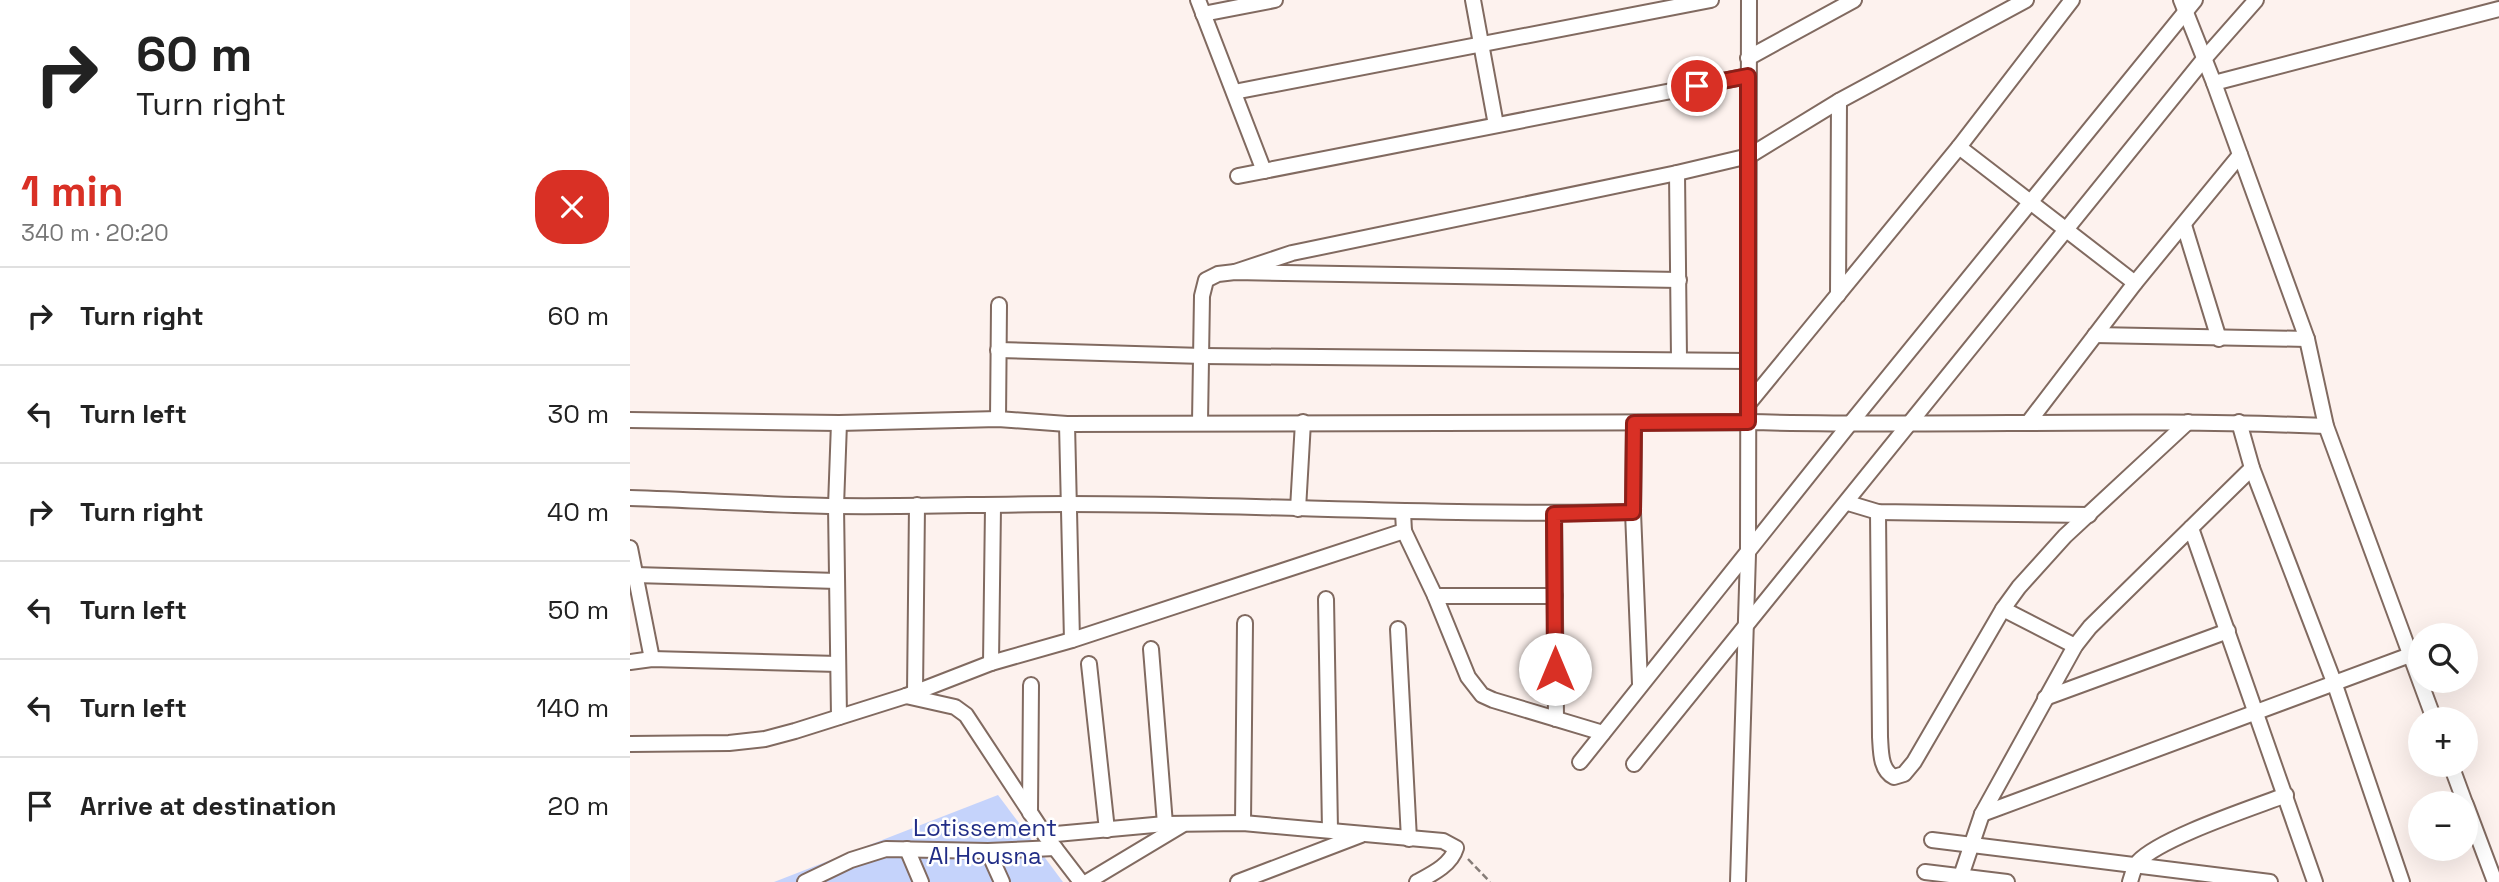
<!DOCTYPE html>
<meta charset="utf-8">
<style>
body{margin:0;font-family:"Space Grotesk",sans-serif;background:#f2f2f2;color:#222;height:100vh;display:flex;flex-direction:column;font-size:26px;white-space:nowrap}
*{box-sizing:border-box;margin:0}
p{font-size:23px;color:#767676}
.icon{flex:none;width:38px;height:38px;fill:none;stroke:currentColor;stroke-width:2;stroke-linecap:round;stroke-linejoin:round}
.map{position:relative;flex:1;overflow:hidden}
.sheet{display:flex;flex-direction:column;background:#fff;width:630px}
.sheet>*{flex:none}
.top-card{background:#fff;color:#222;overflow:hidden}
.buttons{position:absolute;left:1778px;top:623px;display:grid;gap:14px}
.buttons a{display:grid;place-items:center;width:70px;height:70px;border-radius:50%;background:#fff;box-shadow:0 7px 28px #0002;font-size:35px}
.pin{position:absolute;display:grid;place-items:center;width:60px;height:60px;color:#fff;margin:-30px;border:4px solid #fff;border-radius:50%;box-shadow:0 2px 7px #0007}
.me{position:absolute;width:77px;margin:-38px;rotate:0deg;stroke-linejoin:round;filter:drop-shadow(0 0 5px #0008)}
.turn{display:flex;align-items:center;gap:24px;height:147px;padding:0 21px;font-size:32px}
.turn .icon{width:91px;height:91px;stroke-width:2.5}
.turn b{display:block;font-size:49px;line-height:60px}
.round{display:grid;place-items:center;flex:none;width:74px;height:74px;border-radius:28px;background:#f2f2f2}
.head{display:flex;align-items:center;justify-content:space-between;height:119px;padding:0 21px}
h1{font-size:42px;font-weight:600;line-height:52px;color:#d93025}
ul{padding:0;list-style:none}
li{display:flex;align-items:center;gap:21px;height:98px;padding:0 21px;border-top:2px solid #e0e0e0}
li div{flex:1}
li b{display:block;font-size:26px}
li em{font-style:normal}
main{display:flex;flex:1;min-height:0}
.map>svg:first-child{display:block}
</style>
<main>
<section class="sheet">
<div class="top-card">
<div class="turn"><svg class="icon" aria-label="right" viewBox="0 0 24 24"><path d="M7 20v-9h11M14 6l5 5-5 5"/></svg><div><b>60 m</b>Turn right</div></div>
</div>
<div class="head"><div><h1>1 min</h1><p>340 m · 20:20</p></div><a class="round" style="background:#d93025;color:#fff"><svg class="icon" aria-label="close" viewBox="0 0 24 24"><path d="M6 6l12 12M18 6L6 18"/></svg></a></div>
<ul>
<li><svg class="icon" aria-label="right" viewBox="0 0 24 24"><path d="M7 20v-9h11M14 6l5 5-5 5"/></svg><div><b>Turn right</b></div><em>60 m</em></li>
<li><svg class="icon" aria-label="left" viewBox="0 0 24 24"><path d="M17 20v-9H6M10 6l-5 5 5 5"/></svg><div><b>Turn left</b></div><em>30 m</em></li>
<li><svg class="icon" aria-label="right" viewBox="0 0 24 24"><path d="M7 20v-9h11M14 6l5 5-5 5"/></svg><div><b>Turn right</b></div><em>40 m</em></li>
<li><svg class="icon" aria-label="left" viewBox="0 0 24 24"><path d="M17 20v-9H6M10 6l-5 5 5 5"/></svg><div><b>Turn left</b></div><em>50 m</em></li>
<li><svg class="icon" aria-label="left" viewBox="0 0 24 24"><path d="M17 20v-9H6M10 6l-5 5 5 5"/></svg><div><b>Turn left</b></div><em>140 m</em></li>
<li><svg class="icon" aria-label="arrive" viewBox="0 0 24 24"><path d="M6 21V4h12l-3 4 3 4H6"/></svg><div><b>Arrive at destination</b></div><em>20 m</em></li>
</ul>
</section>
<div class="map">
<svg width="1869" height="882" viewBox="0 0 1869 882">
<rect width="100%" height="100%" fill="#fdf2ee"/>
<path fill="#c5d3fb" d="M 368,795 L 433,882 L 144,882 Z"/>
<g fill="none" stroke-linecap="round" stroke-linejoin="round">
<defs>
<g id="street">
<path d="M 568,0 L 634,171"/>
<path d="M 843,0 L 866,125"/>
<path d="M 1551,0 L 1584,83 L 1677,339 L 1696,426 L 1804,719"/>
<path d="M 573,14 L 645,0"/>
<path d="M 1118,58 L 1224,0"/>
<path d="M 1584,83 L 1869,9"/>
<path d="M 604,92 L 1081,0"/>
<path d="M 1329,147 L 1505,283"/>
<path d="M 1047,173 L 1049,359"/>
<path d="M 608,176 L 1118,76"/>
<path d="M 1554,225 L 1589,339"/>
<path d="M 605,272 L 662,253 L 1047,173 L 1119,156 L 1209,101 L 1396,0"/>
<path d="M 1208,295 L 1209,101"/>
<path d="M 1465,335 L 1677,339"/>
<path d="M 368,350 L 573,356 L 1118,361"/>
<path d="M 1119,403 L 1329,147 L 1442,0"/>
<path d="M 368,419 L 369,305"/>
<path d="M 0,420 L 209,423 L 368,419 L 437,424 L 1118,422 C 1311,427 1503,418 1696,426"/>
<path d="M 570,422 L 572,296 L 576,280 L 588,274 L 605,272 L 1049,280"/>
<path d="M 1609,422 L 1622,468 L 1704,682 L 1772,882"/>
<path d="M 209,423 L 206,506 L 209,717"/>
<path d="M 1004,423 L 1003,512 L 1010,684"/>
<path d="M 1398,423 L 1505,283 L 1610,155"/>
<path d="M 437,424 L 442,640"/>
<path d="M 0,498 C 69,500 137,505 206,506 C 283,507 361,504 438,504 C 627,504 815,516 1003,512"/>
<path d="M 1218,503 L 1248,512 L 1459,515"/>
<path d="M 668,509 L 673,422"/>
<path d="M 1248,512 L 1250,737 C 1251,751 1250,770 1264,777 L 1274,774 L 1284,762 L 1373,609 L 1389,587 L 1435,536 L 1558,422"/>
<path d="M 924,514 L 926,719"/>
<path d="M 1561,528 L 1685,882"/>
<path d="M 774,531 L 805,596 L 838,677 L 852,695 L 863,700 L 973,733"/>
<path d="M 0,548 L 22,659"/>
<path d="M 5,575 L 207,581"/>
<path d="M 805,596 L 925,596"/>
<path d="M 696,599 L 700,830"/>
<path d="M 1373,609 L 1445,646"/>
<path d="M 768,629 L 779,839"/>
<path d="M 521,649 L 535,824"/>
<path d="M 0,662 L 22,659 L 208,664"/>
<path d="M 361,663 L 363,507"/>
<path d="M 459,664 L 477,830"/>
<path d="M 285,693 L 287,505"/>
<path d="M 276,696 L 325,707 L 336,715 L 415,835 L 451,882"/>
<path d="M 1415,698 L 1598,631"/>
<path d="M 0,744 L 99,743 L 135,739 L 165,731 L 276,696 L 361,663 L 442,640 L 774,531 L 773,512"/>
<path d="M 950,762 L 1219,425 L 1565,0"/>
<path d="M 1004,764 L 1574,59 L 1626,0"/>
<path d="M 1821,765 L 1835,803"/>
<path d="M 1836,805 L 1865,882"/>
<path d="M 400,813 L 401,685"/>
<path d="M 1352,814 L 1780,655"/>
<path d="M 613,823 L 615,623"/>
<path d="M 415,835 L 535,824 L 613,823 L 813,841 L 826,848 C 821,865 802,874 787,882"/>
<path d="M 1302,840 L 1640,882"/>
<path d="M 277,849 L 291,882"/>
<path d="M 358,851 L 372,882"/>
<path d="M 1295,872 L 1377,882"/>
<path d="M 175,882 L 221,860 L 256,849 L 358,851 L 425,848"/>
<path d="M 457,882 L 552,825"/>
<path d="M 608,882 L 731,835"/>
<path d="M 1108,882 L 1118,554 L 1119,0"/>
<path d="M 1329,882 L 1352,814 L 1445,646 L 1460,627 L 1622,468"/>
<path d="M 1500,882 C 1502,875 1504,867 1508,862 C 1530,838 1622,808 1656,795"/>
</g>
</defs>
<use href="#street" stroke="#816a60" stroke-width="18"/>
<path stroke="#857c77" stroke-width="2.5" stroke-dasharray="7 3.5" stroke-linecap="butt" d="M 838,859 L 860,882"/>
<use href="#street" stroke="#fff" stroke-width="14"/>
</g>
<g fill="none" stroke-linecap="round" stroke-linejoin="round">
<defs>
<path id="route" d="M 925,669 L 924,514 L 1003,512 L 1004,423 L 1118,422 L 1118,76 L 1067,86"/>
</defs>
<use href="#route" stroke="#8d1f18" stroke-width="18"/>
<use href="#route" stroke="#d93025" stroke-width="12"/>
</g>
<g text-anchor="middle" stroke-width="5" stroke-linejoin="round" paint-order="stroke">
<g font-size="24" fill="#212d86" stroke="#fff">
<text x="355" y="836">Lotissement<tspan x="355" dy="28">Al Housna</tspan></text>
</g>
</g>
</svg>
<div class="buttons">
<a><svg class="icon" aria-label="search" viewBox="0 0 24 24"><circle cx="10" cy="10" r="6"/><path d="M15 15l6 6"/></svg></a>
<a>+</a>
<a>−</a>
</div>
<div class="pin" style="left:1067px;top:86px;background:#d93025"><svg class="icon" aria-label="arrive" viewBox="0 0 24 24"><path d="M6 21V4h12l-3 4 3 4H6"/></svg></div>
<svg class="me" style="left:925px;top:669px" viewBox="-20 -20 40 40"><circle r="19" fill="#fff"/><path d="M0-13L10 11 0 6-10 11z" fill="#d93025"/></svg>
</div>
</main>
